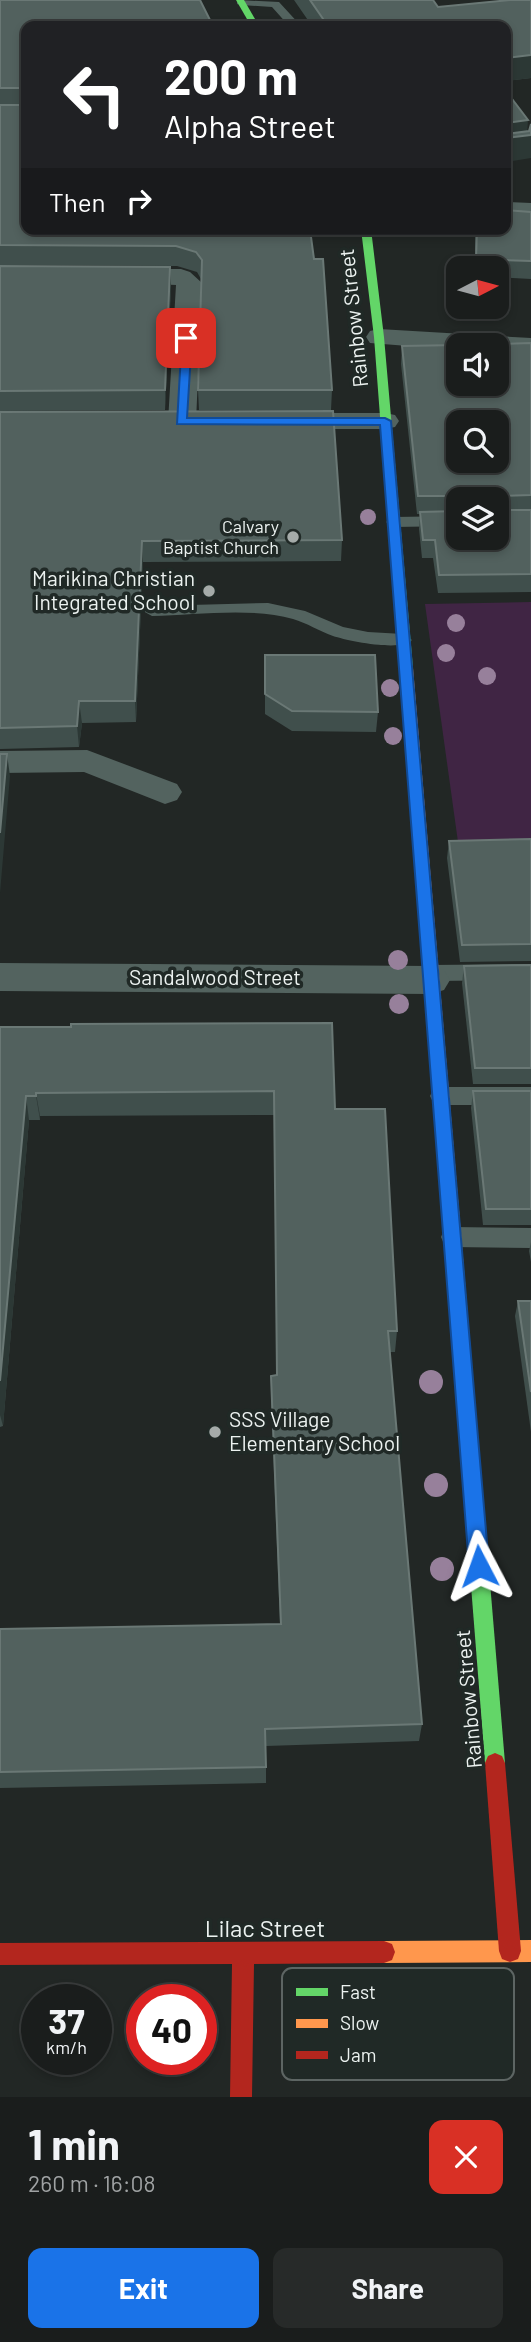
<!DOCTYPE html>
<meta charset="utf-8">
<style>
body{margin:0;font-family:Barlow,sans-serif;background:#272a29;color:#f1f3f6;height:100vh;display:flex;flex-direction:column;font-size:26px;white-space:nowrap}
*{box-sizing:border-box;margin:0}
p{font-size:23px;color:#9fa2a3}
.icon{flex:none;width:38px;height:38px;fill:none;stroke:currentColor;stroke-width:2;stroke-linecap:round;stroke-linejoin:round}
.map{position:relative;height:2097px;overflow:hidden}
.details{display:flex;flex-direction:column;background:#1a1d1c;flex:1}
.details>*{flex:none}
.banner{position:absolute;left:21px;top:21px;width:490px;height:214px;border-radius:14px;box-shadow:0 4px 10px #0003,0 0 0 2px #383b3b;background:#202124;color:#fff;overflow:hidden}
.needle{width:46px;rotate:84deg}
.fabs{position:absolute;left:446px;top:256px;display:grid;gap:14px}
.fabs a{display:grid;place-items:center;width:63px;height:63px;border-radius:14px;background:#1a1d1c;box-shadow:0 4px 10px #0003,0 0 0 2px #383b3b;font-size:35px}
.speed{position:absolute;left:21px;top:1984px;display:flex;gap:14px;font-size:35px;font-weight:700;text-align:center}
.speed>*{display:grid;place-content:center;width:91px;height:91px;border-radius:50%;background:#1a1d1c;box-shadow:0 4px 10px #0003,0 0 0 2px #383b3b;line-height:1}
.speed small{font-size:18px;font-weight:400}
.speed .limit{border:10px solid #d22;background:#fff;color:#111}
.pin{position:absolute;display:grid;place-items:center;width:60px;height:60px;color:#fff;margin:-30px;border-radius:14px;box-shadow:0 4px 10px #0006}
.me{position:absolute;width:77px;margin:-38px;rotate:356deg;stroke-linejoin:round;filter:drop-shadow(0 0 5px #0008)}
.turn{display:flex;align-items:center;gap:24px;height:147px;padding:0 28px;font-size:32px}
.turn .icon{width:91px;height:91px;stroke-width:2.5}
.turn b{display:block;font-size:49px;line-height:60px}
.then{display:flex;align-items:center;height:66px;padding:0 28px;background:#0003;gap:14px;font-size:26px}
.round{display:grid;place-items:center;flex:none;width:74px;height:74px;border-radius:14px;background:#272a29}
.head{display:flex;align-items:center;justify-content:space-between;height:119px;padding:0 28px}
h1{font-size:42px;font-weight:700;line-height:52px}
.button{display:flex;gap:14px;margin-top:auto;padding:14px 28px}
.button a{flex:1;height:80px;border-radius:14px;background:#1a73e8;color:#fff;font-size:28px;font-weight:700;line-height:80px;text-align:center}
.button a+a{background:#272a29;color:#f1f3f6}
.map>svg:first-child{display:block}
</style>
<div class="map">
<svg width="531" height="2097" viewBox="0 0 531 2097">
<rect width="100%" height="100%" fill="#222725"/>
<path fill="#402544" d="M 531,602 L 531,840 L 458,842 L 425,604 Z"/>
<g fill="none" stroke-linecap="round" stroke-linejoin="round">
<g fill="#53635f" fill-rule="evenodd">
<path d="M 237,0 L 279,2 L 301,26 L 289,26 L 272,7 L 241,5 L 237,4 Z"/>
<path d="M 458,516 L 458,526 L 394,527 L 386,522 L 394,517 Z"/>
<path d="M 268,603 L 305,611 L 343,627 L 368,632 L 403,634 L 412,640 C 402,652 348,641 333,636 C 319,631 307,623 293,619 C 252,607 195,615 152,616 L 143,611 L 152,606 Z"/>
<path d="M 531,964 L 531,980 L 430,981 L 423,978 L 420,973 L 423,968 L 430,965 Z"/>
<path d="M 441,1087 L 531,1087 L 531,1105 L 441,1105 L 433,1102 L 430,1096 L 433,1090 Z"/>
<path d="M 452,1227 L 531,1228 L 531,1248 L 452,1247 L 444,1244 L 441,1237 L 444,1230 Z"/>
</g>
<g fill="#53635f" fill-rule="evenodd">
<path d="M 506,202 L 531,203 L 531,217 L 506,216 Z"/>
<path d="M 119,269 L 181,269 L 190,272 L 202,283 L 196,422 L 192,428 L 182,430 L 172,428 L 168,422 L 176,285 L 110,282 L 106,277 L 110,272 Z"/>
<path d="M 379,329 L 531,338 L 531,354 L 497,352 L 497,345 L 458,345 L 458,350 L 370,343 L 366,337 L 370,331 Z"/>
<path d="M 282,413 L 385,413 L 395,415 L 399,421 L 395,427 L 385,429 L 282,429 L 272,427 L 268,421 L 272,415 Z"/>
<path d="M 87,750 L 177,784 L 182,792 L 177,800 L 165,804 L 84,772 L 0,773 L 0,751 Z"/>
<path d="M 0,963 L 431,966 L 444,970 L 450,980 L 444,990 L 431,994 L 0,991 Z"/>
</g>
<g fill="#63d668" fill-rule="evenodd">
<path d="M 236,0 L 244,0 L 259,26 L 251,26 Z"/>
<path d="M 361,229 L 371,229 L 384,337 L 413,668 L 406,672 L 399,668 L 374,337 Z"/>
<path d="M 455,1262 L 461,1264 L 464,1269 L 505,1763 L 502,1770 L 495,1773 L 488,1770 L 485,1763 L 446,1269 L 449,1264 Z"/>
</g>
<g fill="#ff974d" fill-rule="evenodd">
<path d="M 406,664 L 413,668 L 464,1269 L 461,1274 L 455,1276 L 449,1274 L 446,1269 L 399,668 Z"/>
<path d="M 531,1940 L 531,1962 L 384,1963 L 376,1960 L 373,1952 L 376,1944 L 384,1941 Z"/>
</g>
<g fill="#b3261e" fill-rule="evenodd">
<path d="M 495,1753 L 502,1756 L 505,1763 L 521,1951 L 518,1959 L 510,1962 L 502,1959 L 499,1951 L 485,1763 L 488,1756 Z"/>
<path d="M 384,1941 L 392,1944 L 395,1952 L 392,1960 L 384,1963 L 254,1964 L 252,2097 L 230,2097 L 232,1964 L 0,1965 L 0,1943 Z"/>
</g>
</g>
<g fill="#97809b">
<circle cx="368" cy="517" r="8"/>
<circle cx="456" cy="623" r="9"/>
<circle cx="446" cy="653" r="9"/>
<circle cx="487" cy="676" r="9"/>
<circle cx="390" cy="688" r="9"/>
<circle cx="393" cy="736" r="9"/>
<circle cx="398" cy="960" r="10"/>
<circle cx="399" cy="1004" r="10"/>
<circle cx="431" cy="1382" r="12"/>
<circle cx="436" cy="1485" r="12"/>
<circle cx="442" cy="1569" r="12"/>
</g>
<g fill="#404f4c" fill-rule="evenodd">
<path d="M 0,0 L 309,229 L 332,390 L 331,410 L 199,410 L 198,390 L 201,279 L 197,272 L 177,266 L 0,265 Z"/>
<path d="M 294,0 L 433,0 L 438,7 L 531,0 L 531,78 L 506,81 L 506,26 L 312,26 Z"/>
<path d="M 531,212 L 531,279 L 497,277 L 497,268 L 475,268 L 475,229 L 506,229 Z"/>
<path d="M 0,266 L 170,267 L 171,288 L 165,410 L 0,411 Z"/>
<path d="M 531,343 L 531,592 L 438,593 L 433,558 L 422,558 L 419,529 L 420,514 L 417,514 L 401,364 L 402,346 ZM 458,499 L 497,499 L 458,537 Z"/>
<path d="M 0,412 L 342,540 L 341,561 L 143,562 L 136,722 L 82,723 L 79,747 L 0,749 Z"/>
<path d="M 265,655 L 378,712 L 376,732 L 292,731 L 265,714 Z"/>
<path d="M 531,839 L 531,961 L 460,962 L 447,858 L 449,841 Z"/>
<path d="M 531,965 L 531,1084 L 473,1084 L 462,983 L 464,966 Z"/>
<path d="M 0,1027 L 71,1027 L 335,1109 L 397,1331 L 395,1352 L 390,1352 L 422,1724 L 419,1741 L 266,1746 L 266,1783 L 0,1788 L 0,1629 L 280,1624 L 271,1397 L 271,1376 L 277,1375 L 274,1115 L 40,1116 L 40,1120 L 29,1120 L 3,1426 L 0,1427 Z"/>
<path d="M 473,1091 L 531,1091 L 531,1225 L 483,1225 L 471,1108 Z"/>
<path d="M 531,1242 L 531,1262 L 529,1251 Z"/>
<path d="M 518,1301 L 531,1301 L 531,1432 L 515,1316 Z"/>
</g>
<g fill="#2c3835">
<path d="M 531,55 L 531,78 L 506,81 L 506,58 Z"/>
<path d="M 528,120 L 527,135 L 531,135 L 531,158 L 506,162 L 506,123 Z"/>
<path d="M 170,267 L 171,288 L 165,410 L 165,390 Z"/>
<path d="M 142,541 L 143,562 L 136,722 L 135,701 Z"/>
<path d="M 79,701 L 82,723 L 79,747 L 77,726 Z"/>
<path d="M 7,754 L 10,776 L 0,893 L 0,833 Z"/>
<path d="M 36,1093 L 40,1116 L 40,1120 L 36,1096 Z"/>
<path d="M 26,1096 L 29,1120 L 3,1426 L 0,1415 L 0,1381 Z"/>
</g>
<g fill="#52615e" stroke="#6a7875" stroke-width="2" fill-rule="evenodd">
<path d="M 0,0 L 200,0 L 213,26 L 26,26 L 26,229 L 309,229 L 311,237 L 314,259 L 323,259 L 332,390 L 198,390 L 202,260 L 196,252 L 176,246 L 0,245 L 0,105 L 26,105 L 26,88 L 0,88 Z"/>
<path d="M 310,0 L 433,0 L 438,7 L 510,0 L 531,0 L 531,55 L 506,58 L 506,26 L 328,26 Z"/>
<path d="M 506,91 L 528,120 L 506,123 L 507,134 L 529,131 L 531,124 L 531,135 L 506,138 Z"/>
<path d="M 506,210 L 531,212 L 531,261 L 476,259 L 477,229 L 506,229 Z"/>
<path d="M 0,266 L 170,267 L 165,390 L 0,391 Z"/>
<path d="M 531,343 L 531,495 L 499,496 L 496,499 L 462,499 L 460,496 L 418,496 L 402,346 L 458,345 L 458,383 L 497,383 L 497,345 L 461,345 ZM 458,422 L 497,422 L 497,460 L 458,460 Z"/>
<path d="M 333,411 L 342,540 L 142,541 L 135,701 L 79,701 L 77,726 L 0,728 L 0,412 Z"/>
<path d="M 497,508 L 497,510 L 531,510 L 531,574 L 439,575 L 435,540 L 423,540 L 420,512 L 458,511 L 458,537 L 497,537 Z"/>
<path d="M 265,655 L 375,655 L 378,712 L 292,711 L 265,694 Z"/>
<path d="M 0,754 L 7,754 L 0,833 Z"/>
<path d="M 531,839 L 531,944 L 462,945 L 449,841 Z"/>
<path d="M 531,965 L 531,1068 L 475,1068 L 464,966 Z"/>
<path d="M 332,1023 L 335,1109 L 385,1109 L 397,1331 L 388,1331 L 422,1724 L 265,1729 L 266,1767 L 0,1772 L 0,1629 L 281,1624 L 271,1376 L 277,1375 L 274,1091 L 36,1093 L 36,1096 L 26,1096 L 0,1381 L 0,1027 L 71,1027 L 71,1024 Z"/>
<path d="M 473,1091 L 531,1091 L 531,1209 L 486,1209 Z"/>
<path d="M 518,1301 L 531,1301 L 531,1392 Z"/>
</g>
<path fill="#1a73e8" stroke="#114b97" stroke-width="2" d="M 182,336 L 192,338 L 187,418 L 385,418 L 391,421 L 489,1566 L 486,1573 L 479,1576 L 472,1573 L 469,1566 L 380,425 L 177,424 Z"/>
<g fill="#a5aba9" stroke="#202926" stroke-width="2.5">
<circle cx="293" cy="537" r="7"/>
<circle cx="209" cy="591" r="7"/>
<circle cx="215" cy="1432" r="7"/>
</g>
<g text-anchor="middle" stroke-width="7" stroke-linejoin="round" paint-order="stroke">
<g font-size="18" fill="#ecf2f0" stroke="#202926" text-anchor="end">
<text x="279" y="533">Calvary<tspan x="279" dy="21">Baptist Church</tspan></text>
</g>
<g font-size="21" fill="#ecf2f0" stroke="#202926">
<text transform="translate(354 318) rotate(-96)" y="7">Rainbow Street</text>
<text x="215" y="985">Sandalwood Street</text>
<text transform="translate(469 1699) rotate(-95)" y="7">Rainbow Street</text>
</g>
<g font-size="21" fill="#ecf2f0" stroke="#202926" text-anchor="end">
<text x="195" y="586">Marikina Christian<tspan x="195" dy="24">Integrated School</tspan></text>
<text x="229" y="1427" text-anchor="start">SSS Village<tspan x="229" dy="24">Elementary School</tspan></text>
</g>
<g font-size="24" fill="#ecf2f0" stroke="#202926">
<text x="265" y="1937">Lilac Street</text>
</g>
</g>
<rect x="282" y="1968" width="232" height="112" rx="10" fill="#202926" stroke="#5d6563" stroke-width="2"/>
<rect x="296" y="1988" width="32" height="8" fill="#63d668"/>
<rect x="296" y="2019" width="32" height="9" fill="#ff974d"/>
<rect x="296" y="2051" width="32" height="8" fill="#b3261e"/>
<g font-size="19" fill="#ecf2f0">
<text x="340" y="1999">Fast</text>
<text x="340" y="2030">Slow</text>
<text x="340" y="2062">Jam</text>
</g>
</svg>
<div class="fabs">
<a><svg class="needle" viewBox="-14 -14 28 28"><path d="M0-13l5 13h-10z" fill="#e53935"/><path d="M0 13l5-13h-10z" fill="#9fa2a3"/></svg></a>
<a><svg class="icon" aria-label="sound" viewBox="0 0 24 24"><path d="M4 9h4l5-4v14l-5-4H4zM17 9q2 3 0 6"/></svg></a>
<a><svg class="icon" aria-label="search" viewBox="0 0 24 24"><circle cx="10" cy="10" r="6"/><path d="M15 15l6 6"/></svg></a>
<a><svg class="icon" aria-label="layers" viewBox="0 0 24 24"><path d="M12 4l9 5-9 5-9-5zM3 14l9 5 9-5"/></svg></a>
</div>
<div class="speed"><div>37<small>km/h</small></div><div class="limit">40</div></div>
<div class="pin" style="left:186px;top:338px;background:#d93025"><svg class="icon" aria-label="arrive" viewBox="0 0 24 24"><path d="M6 21V4h12l-3 4 3 4H6"/></svg></div>
<svg class="me" style="left:479px;top:1566px" viewBox="-20 -20 40 40"><path d="M0-17L14 15 0 8-14 15z" fill="#1a73e8" stroke="#fff" stroke-width="4"/></svg>
<div class="banner">
<div class="turn"><svg class="icon" aria-label="left" viewBox="0 0 24 24"><path d="M17 20v-9H6M10 6l-5 5 5 5"/></svg><div><b>200 m</b>Alpha Street</div></div>
<div class="then">Then<svg class="icon" aria-label="right" viewBox="0 0 24 24"><path d="M7 20v-9h11M14 6l5 5-5 5"/></svg></div>
</div>
</div>
<section class="details">
<div class="head"><div><h1>1 min</h1><p>260 m · 16:08</p></div><a class="round" style="background:#d93025;color:#fff"><svg class="icon" aria-label="close" viewBox="0 0 24 24"><path d="M6 6l12 12M18 6L6 18"/></svg></a></div>
<div class="button"><a>Exit</a><a>Share</a></div>
</section>
